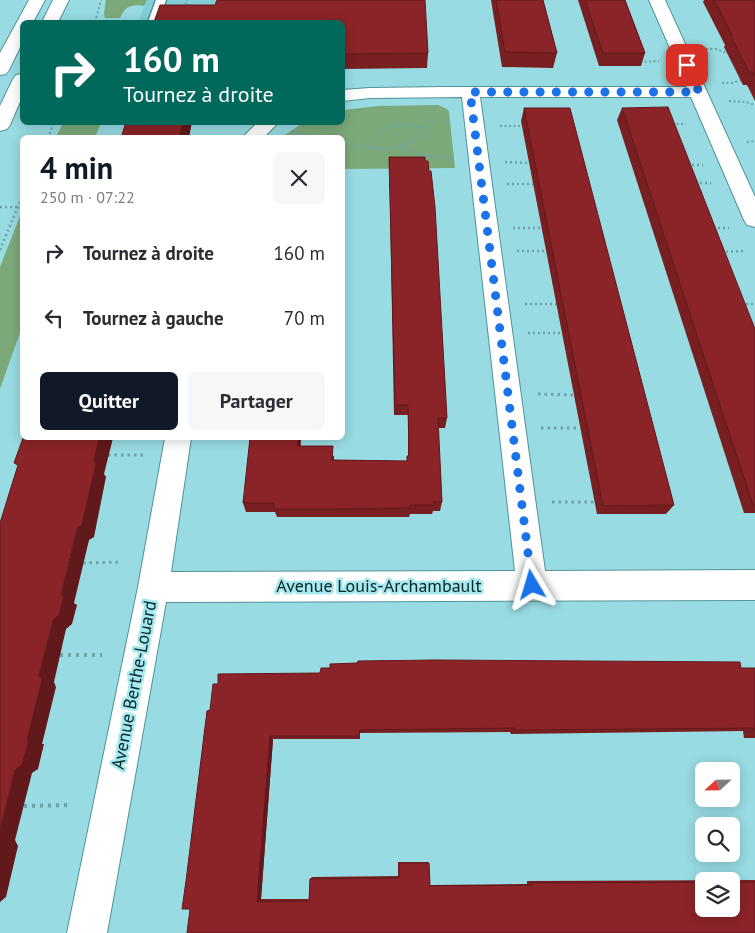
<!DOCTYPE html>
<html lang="fr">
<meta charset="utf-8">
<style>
body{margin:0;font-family:"PT Sans",sans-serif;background:#f7f7f7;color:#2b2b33;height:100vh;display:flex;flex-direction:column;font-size:19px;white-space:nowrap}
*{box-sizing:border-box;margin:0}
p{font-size:16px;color:#7c7c81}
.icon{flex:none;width:28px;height:28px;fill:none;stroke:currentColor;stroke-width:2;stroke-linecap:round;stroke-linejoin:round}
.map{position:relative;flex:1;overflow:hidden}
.panel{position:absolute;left:20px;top:135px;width:325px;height:305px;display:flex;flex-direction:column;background:#fff;border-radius:8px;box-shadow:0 2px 12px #0003}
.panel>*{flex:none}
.top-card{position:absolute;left:20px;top:20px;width:325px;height:105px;border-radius:8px;box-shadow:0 2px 12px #0003;background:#00695c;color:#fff;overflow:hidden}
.needle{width:32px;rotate:248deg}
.fabs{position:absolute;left:695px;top:762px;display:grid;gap:10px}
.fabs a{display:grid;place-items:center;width:45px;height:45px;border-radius:8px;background:#fff;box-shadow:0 2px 12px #0003;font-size:25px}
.pin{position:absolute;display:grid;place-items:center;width:42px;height:42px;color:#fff;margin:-21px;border-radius:10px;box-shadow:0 2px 8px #0006}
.me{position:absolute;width:55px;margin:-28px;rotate:353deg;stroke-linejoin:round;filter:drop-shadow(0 0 4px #0008)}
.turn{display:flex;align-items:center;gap:18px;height:105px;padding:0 20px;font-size:22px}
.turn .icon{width:65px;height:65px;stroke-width:2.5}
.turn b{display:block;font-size:35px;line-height:42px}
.round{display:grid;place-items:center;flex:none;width:52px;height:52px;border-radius:8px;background:#f7f7f7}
.overview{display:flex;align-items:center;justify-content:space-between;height:85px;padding:0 20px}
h1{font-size:30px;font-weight:700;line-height:38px;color:#111827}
.primary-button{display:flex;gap:10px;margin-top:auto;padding:10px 20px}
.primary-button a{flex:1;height:58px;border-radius:8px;background:#111827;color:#fff;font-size:20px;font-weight:700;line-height:58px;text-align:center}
.primary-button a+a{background:#f7f7f7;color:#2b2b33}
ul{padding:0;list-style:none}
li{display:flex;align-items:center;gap:15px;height:65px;padding:0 20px}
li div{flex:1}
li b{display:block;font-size:19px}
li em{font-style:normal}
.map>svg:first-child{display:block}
</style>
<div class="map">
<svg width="755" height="933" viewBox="0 0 755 933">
<rect width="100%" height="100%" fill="#98dbe2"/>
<path fill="#83cfd7" d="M 147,0 L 219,0 L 213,22 L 138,22 Z"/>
<g fill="#7ca97a">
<path d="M 106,0 L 147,0 L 144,6 C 132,4 125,6 120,18 L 105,18 L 104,13 Z"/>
<path d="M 438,105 L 447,109 L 449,112 L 455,168 L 343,169 L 342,138 L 280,138 L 303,123 L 342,122 L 343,110 L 378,106 Z"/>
<path d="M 63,123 L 63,122 L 101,123 L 95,137 L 56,137 Z"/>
<path d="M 22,211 L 22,327 L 0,389 L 0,267 Z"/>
</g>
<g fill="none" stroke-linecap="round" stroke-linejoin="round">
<defs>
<path id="lane" d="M 156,0 L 166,0 L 158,22 L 148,22 Z"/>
<g id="street">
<path d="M 649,0 L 665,0 L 755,197 L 755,227 L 747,225 L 744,220 L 691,97 L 480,97 L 545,571 L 755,570 L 755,600 L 166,602 L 107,933 L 67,933 L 138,587 L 165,438 L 191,438 L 171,572 L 515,571 L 462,97 L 370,98 L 342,101 L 342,90 L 370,88 L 446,87 L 687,87 Z"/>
<path d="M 258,122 L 279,122 L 263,138 L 242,138 Z"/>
</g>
<g id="secondary">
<path d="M 29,0 L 45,0 L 33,22 L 22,22 L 22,43 L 9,70 L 6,74 L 0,75 L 0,53 Z"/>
<path d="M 53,0 L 69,0 L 58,22 L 42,22 Z"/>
<path d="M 22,74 L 22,97 L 10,125 L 7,129 L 0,131 L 0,106 L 13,79 L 16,75 Z"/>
</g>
</defs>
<use href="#lane" stroke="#519399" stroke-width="3"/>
<use href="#street" stroke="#519399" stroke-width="2"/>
<use href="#secondary" stroke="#519399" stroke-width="2"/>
<g stroke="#6ba3a8" stroke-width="2" stroke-dasharray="2 2.5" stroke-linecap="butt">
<path d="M 184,9 L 187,0"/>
<path d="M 96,21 L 101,22"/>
<path d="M 95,22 L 101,0"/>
<path d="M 706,49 L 716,49 L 727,53"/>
<path d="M 640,62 L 659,61"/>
<path d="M 722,83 L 733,83 L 741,80"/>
<path d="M 729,101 L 746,102 L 755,105"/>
<path d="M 672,124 L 686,124"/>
<path d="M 500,126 L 522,126"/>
<path d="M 291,131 L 317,138"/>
<path d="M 48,138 L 54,122"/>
<path d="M 747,142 L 755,141"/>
<path d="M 342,143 C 395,152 401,156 438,114"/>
<path d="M 368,147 C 382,124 401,121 425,128"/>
<path d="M 400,147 L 427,156 L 452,158"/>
</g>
<g stroke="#6ba3a8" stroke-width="2.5" stroke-dasharray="2 3" stroke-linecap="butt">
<path d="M 505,162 L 529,163"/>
<path d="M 687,165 L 703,165"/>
<path d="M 695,183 L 711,183"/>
<path d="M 507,184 L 534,184"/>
<path d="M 0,207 L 22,207"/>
<path d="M 513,228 L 543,228"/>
<path d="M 713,228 L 729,228"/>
<path d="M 0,250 L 22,197"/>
<path d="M 517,251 L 546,251"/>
<path d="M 721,252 L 745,251"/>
<path d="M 525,304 L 557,304"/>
<path d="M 741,304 L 755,304"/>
<path d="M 528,333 L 562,333"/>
</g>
<g stroke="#6ba3a8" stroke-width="3" stroke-dasharray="2.5 4" stroke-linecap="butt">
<path d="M 538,394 L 574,395"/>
<path d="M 541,428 L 580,428"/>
<path d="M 108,455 L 145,455"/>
<path d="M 552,502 L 595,502"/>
<path d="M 83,563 L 121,562"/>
</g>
<g stroke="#6ba3a8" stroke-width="4" stroke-dasharray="3 5" stroke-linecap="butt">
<path d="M 60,655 L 102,655"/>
<path d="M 24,806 L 69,805"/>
</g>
<use href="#lane" fill="#fff" fill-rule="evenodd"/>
<use href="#street" fill="#fff" fill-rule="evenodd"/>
<use href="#secondary" fill="#fff" fill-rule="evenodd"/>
</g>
<g fill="#781f22" fill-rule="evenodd">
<path d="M 491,0 L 543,0 L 557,53 L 553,68 L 502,67 Z"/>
<path d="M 578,0 L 625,0 L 645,53 L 641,66 L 599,66 Z"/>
<path d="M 704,0 L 755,0 L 755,101 L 747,85 L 743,85 L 724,47 L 725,45 L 703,2 Z"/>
<path d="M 342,22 L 428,53 L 427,68 L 342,69 Z"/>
<path d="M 524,108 L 674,505 L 666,514 L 597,514 L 521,121 Z"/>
<path d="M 622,108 L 755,329 L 755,513 L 744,513 L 617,120 Z"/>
<path d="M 389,157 L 447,418 L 445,428 L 438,428 L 442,502 L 440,511 L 433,511 L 432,514 L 410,514 L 409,517 L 277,517 L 275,512 L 246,512 L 243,503 L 250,438 L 301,438 L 300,446 L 334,456 L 334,460 L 407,461 L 407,456 L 408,456 L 408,415 L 394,415 Z"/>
<path d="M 741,668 L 755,668 L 755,738 L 744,738 L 743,731 L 511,734 L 510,732 L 360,733 L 360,739 L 273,739 L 261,899 L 309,899 L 310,879 L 312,877 L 398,876 L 398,862 L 428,862 L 429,863 L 430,885 L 527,884 L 527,881 L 755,880 L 755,933 L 190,909 L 207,711 ZM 704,881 L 731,881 L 731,909 L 704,909 Z"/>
</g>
<g fill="#61191c">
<path d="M 183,122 L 192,122 L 189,138 L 179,138 Z"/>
<path d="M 99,438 L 113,438 L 104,474 L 106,477 L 94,537 L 89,540 L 74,603 L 77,605 L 72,624 L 66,629 L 54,682 L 56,687 L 42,744 L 44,744 L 38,769 L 32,773 L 15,840 L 18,846 L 6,897 L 0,902 L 0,830 L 15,770 L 27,740 L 39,675 L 53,620 L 61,595 Z"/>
<path d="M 298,438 L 301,438 L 300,456 L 298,446 Z"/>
<path d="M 270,736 L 273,739 L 261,899 L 257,902 Z"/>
</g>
<g fill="#8b2428" stroke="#61191c">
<path d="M 217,0 L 425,0 L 428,53 L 342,54 L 342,22 L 154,22 L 160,5 L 215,5 Z"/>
<path d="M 496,0 L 543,0 L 557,53 L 505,52 Z"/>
<path d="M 585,0 L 625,0 L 645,53 L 603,53 Z"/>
<path d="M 714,0 L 755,0 L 755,76 L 753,72 L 749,72 L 730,35 L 732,35 Z"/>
<path d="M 668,107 L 755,329 L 755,505 L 753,505 L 622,108 Z"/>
<path d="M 524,108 L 570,108 L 674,505 L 603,506 Z"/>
<path d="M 126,122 L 183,122 L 179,138 L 121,138 Z"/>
<path d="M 389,157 L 425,157 L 425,161 L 428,161 L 429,171 L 431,171 L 435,207 L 447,418 L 438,418 L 442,502 L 433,502 L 434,505 L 410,505 L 410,508 L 334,509 L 274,509 L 274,503 L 243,503 L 250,438 L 298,438 L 298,446 L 333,446 L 332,460 L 407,461 L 407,456 L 409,456 L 408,405 L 395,405 Z"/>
<path d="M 23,438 L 99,438 L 94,460 L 96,464 L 82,525 L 77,528 L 61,595 L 64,595 L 59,615 L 53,620 L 39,675 L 42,680 L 27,740 L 29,740 L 22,765 L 15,770 L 0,830 L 0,523 L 18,465 L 14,463 Z"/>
<path d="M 435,660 L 740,662 L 741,668 L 755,668 L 755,730 L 754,728 L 515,730 L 515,728 L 360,730 L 359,736 L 270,736 L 257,902 L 309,901 L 310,879 L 399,878 L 399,863 L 429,863 L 430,886 L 532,885 L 532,883 L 704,882 L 704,909 L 731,909 L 731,882 L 755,882 L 755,933 L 187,933 L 190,909 L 182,909 L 186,881 L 207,711 L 210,710 L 213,684 L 218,684 L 218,674 L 320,673 L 321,668 L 330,668 L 330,664 L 357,663 L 358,661 Z"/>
</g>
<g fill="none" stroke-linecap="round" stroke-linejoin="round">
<path stroke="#1a73e8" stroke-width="9" stroke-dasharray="0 16.2" d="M 532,585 L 470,92 L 699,92 L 687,65"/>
</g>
<g text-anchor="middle" stroke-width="5" stroke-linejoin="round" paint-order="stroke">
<g font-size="18" fill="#072426" stroke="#a5e9ef">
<text x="379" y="592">Avenue Louis-Archambault</text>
<text transform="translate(134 685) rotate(-79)" y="6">Avenue Berthe-Louard</text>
</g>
</g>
</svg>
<div class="fabs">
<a><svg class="needle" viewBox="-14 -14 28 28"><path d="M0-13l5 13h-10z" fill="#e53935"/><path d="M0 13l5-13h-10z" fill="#7c7c81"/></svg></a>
<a><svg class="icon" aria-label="search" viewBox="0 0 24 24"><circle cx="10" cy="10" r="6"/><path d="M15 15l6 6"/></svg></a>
<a><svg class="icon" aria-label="layers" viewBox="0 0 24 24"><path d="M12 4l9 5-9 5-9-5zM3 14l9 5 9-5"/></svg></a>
</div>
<div class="pin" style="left:687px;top:65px;background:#d93025"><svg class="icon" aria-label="arrive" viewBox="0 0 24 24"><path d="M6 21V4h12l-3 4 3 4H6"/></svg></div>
<svg class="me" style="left:532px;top:585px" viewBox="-20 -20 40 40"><path d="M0-17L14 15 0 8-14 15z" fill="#1a73e8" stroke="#fff" stroke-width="4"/></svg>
<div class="top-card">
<div class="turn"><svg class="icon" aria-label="right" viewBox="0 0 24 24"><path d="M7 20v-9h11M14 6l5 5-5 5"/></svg><div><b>160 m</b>Tournez à droite</div></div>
</div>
<section class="panel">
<div class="overview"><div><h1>4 min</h1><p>250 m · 07:22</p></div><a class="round"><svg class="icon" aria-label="close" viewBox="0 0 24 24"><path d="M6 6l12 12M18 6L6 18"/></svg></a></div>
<ul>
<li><svg class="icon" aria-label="right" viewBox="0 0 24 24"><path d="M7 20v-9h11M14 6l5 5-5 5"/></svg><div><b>Tournez à droite</b></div><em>160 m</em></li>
<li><svg class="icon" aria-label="left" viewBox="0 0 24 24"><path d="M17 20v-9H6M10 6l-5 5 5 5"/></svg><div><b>Tournez à gauche</b></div><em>70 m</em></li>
</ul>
<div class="primary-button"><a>Quitter</a><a>Partager</a></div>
</section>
</div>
